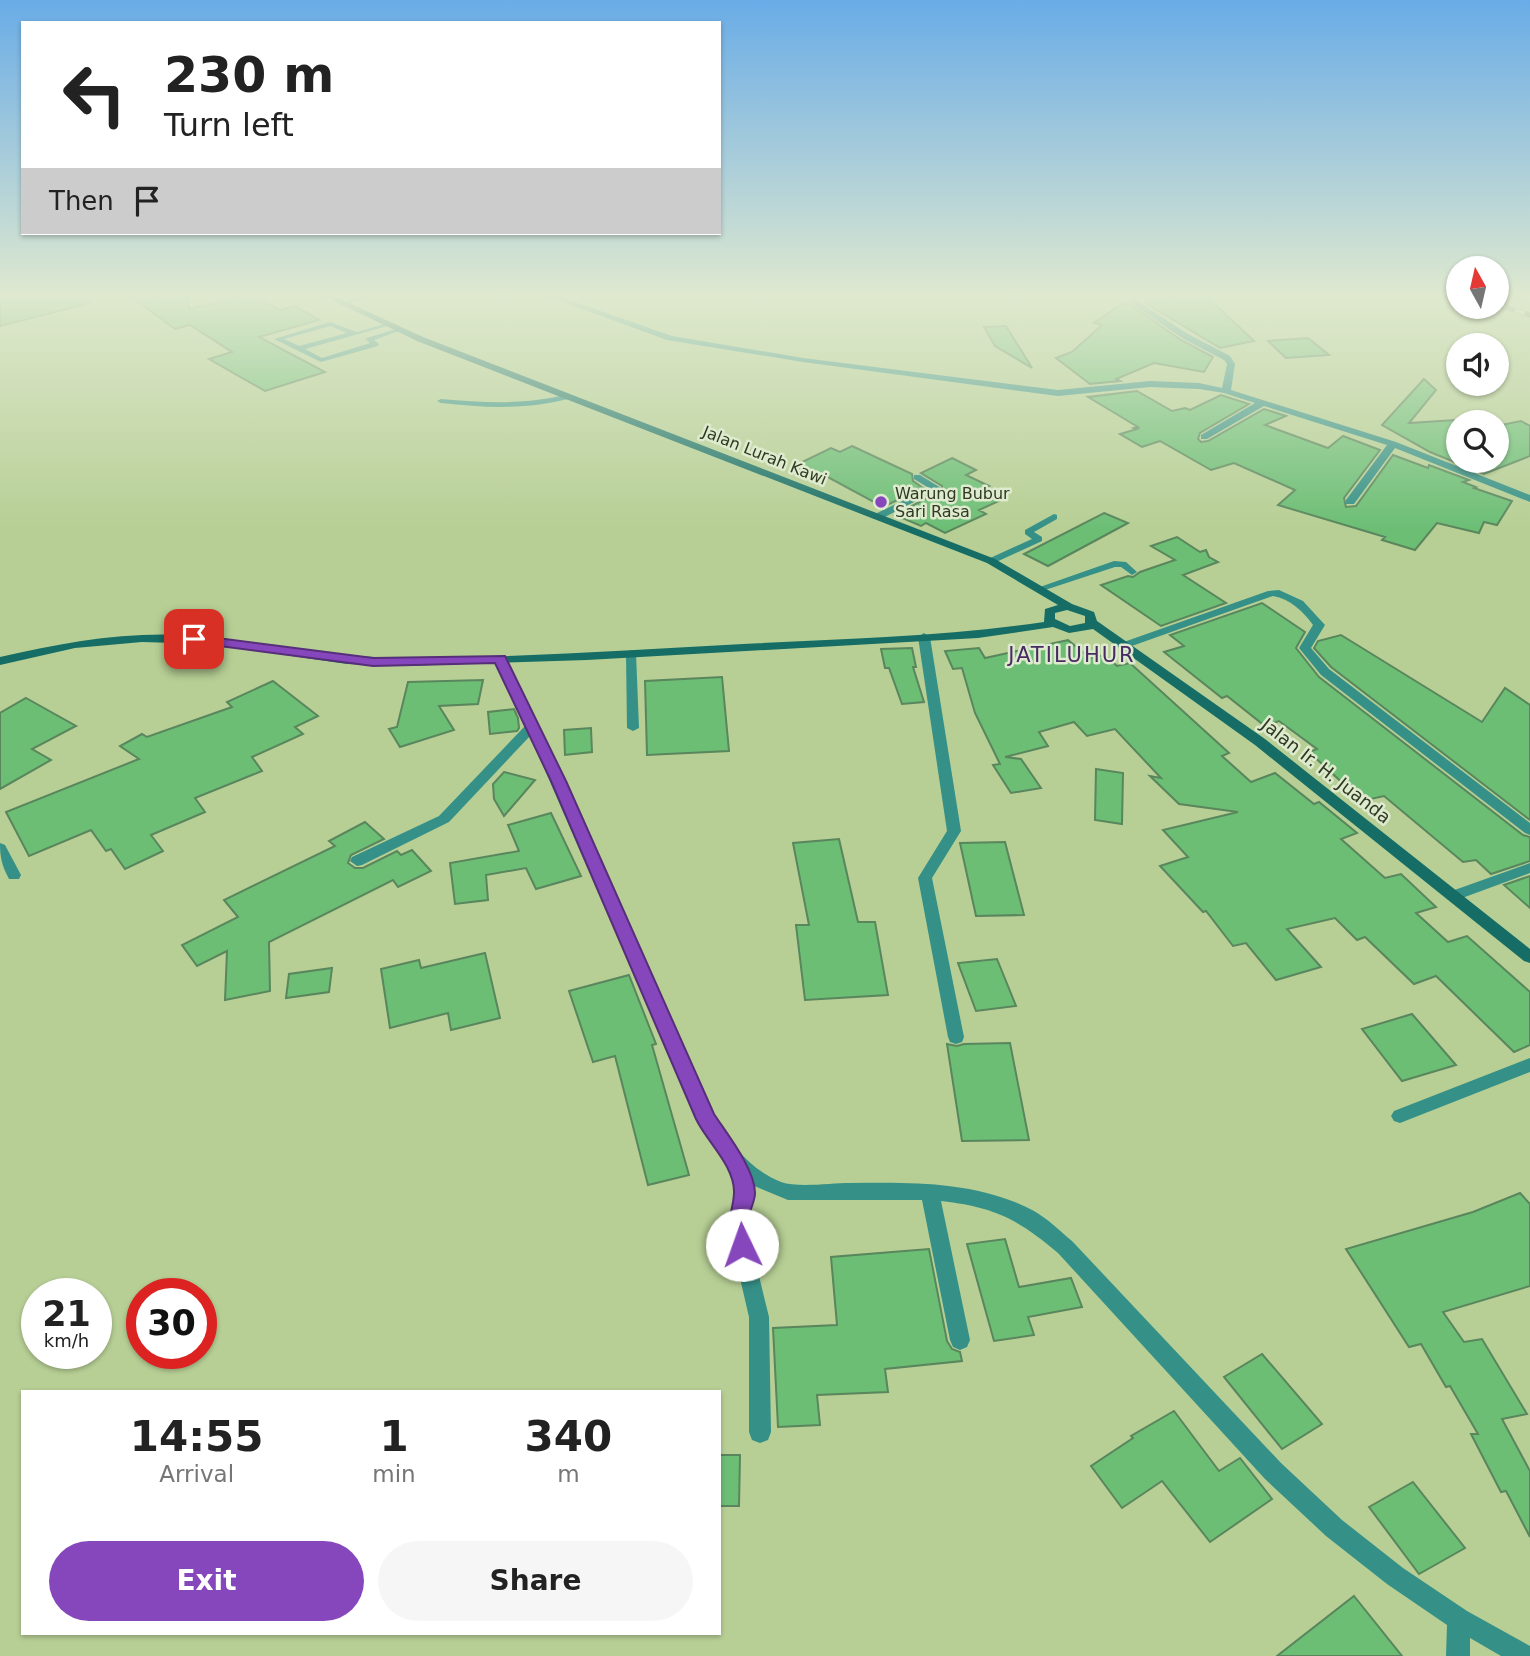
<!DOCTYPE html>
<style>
body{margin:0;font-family:"DejaVu Sans",sans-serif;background:#f6f6f6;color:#222;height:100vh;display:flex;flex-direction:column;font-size:26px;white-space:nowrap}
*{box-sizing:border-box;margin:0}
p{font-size:23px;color:#767676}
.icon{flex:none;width:38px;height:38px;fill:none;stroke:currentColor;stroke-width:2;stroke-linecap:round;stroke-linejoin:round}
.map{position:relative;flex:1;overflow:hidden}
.side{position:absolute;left:21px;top:1390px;width:700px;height:245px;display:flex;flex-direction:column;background:#fff;border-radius:0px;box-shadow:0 2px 5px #0004}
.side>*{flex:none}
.hud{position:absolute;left:21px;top:21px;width:700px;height:214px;border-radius:0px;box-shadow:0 2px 5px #0004;background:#fff;color:#222;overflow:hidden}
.needle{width:46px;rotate:352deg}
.tools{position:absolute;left:1446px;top:256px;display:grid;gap:14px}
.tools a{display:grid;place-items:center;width:63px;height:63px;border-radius:50%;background:#fff;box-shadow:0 2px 5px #0004;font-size:35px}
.speed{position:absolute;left:21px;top:1278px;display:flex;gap:14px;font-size:35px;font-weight:700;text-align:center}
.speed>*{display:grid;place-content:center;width:91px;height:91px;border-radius:50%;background:#fff;box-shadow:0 2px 5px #0004;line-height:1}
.speed small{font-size:18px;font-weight:400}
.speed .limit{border:10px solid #d22;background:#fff;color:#111}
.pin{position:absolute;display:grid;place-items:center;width:60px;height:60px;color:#fff;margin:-30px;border-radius:14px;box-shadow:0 4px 10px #0006}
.me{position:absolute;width:77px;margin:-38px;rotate:357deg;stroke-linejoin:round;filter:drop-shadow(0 0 5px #0008)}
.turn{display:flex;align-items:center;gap:24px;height:147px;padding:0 28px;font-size:32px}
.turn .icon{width:91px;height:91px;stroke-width:2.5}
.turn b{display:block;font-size:49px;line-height:60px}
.then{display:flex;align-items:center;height:66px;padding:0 28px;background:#0003;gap:14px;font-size:26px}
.eta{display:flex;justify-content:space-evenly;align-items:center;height:119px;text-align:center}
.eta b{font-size:42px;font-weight:800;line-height:49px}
.action{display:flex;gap:14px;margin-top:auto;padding:14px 28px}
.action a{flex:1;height:80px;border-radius:42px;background:#8647bc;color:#fff;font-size:28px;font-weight:800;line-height:80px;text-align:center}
.action a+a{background:#f6f6f6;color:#222}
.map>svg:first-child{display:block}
</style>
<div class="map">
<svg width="1530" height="1656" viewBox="0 0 1530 1656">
<rect width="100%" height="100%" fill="#b7cf95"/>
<g fill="#6cbe75" stroke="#59865c" stroke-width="2">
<path d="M 0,296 L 89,296 L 90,303 L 0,326 Z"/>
<path d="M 159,296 L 188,296 L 189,309 L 242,296 L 257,296 L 279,310 L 295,306 L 319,320 L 259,337 L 325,372 L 265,391 L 209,359 L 232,352 L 190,325 L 175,329 L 134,299 L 153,301 Z"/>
<path d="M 1173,296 L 1206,296 L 1254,341 L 1220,348 L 1145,303 L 1145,299 L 1176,299 Z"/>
<path d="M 1128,303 L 1181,340 L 1213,357 L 1204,372 L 1154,363 L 1116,379 L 1120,381 L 1090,384 L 1056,358 L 1072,352 L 1102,325 L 1094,323 L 1122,304 Z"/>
<path d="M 1006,326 L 1032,368 L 995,346 L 984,327 Z"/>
<path d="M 1308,338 L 1329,355 L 1286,358 L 1268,341 Z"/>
<path d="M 1424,379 L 1436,390 L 1409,423 L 1471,419 L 1475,422 L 1458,422 L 1458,460 L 1496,460 L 1496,426 L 1521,421 L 1530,426 L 1530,456 L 1484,474 L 1430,452 L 1382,425 Z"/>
<path d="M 1137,391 L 1172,411 L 1185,408 L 1190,410 L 1221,395 L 1249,404 L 1200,433 L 1198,439 L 1201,442 L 1208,441 L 1264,409 L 1286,416 L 1265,425 L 1328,448 L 1343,436 L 1380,450 L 1344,498 L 1346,507 L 1356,506 L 1393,455 L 1428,468 L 1429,465 L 1469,480 L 1463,482 L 1476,487 L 1474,488 L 1512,501 L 1497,525 L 1484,522 L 1479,533 L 1437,523 L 1415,550 L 1382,540 L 1385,537 L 1278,505 L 1295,490 L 1234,463 L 1211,470 L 1160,441 L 1142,447 L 1120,434 L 1137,429 L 1134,428 L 1138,427 L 1088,397 Z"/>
<path d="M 852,446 L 912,474 L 913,481 L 923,488 L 883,507 L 824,475 L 820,477 L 794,466 L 831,448 L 840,452 Z"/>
<path d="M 952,458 L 976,470 L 966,475 L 989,486 L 979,490 L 1001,500 L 979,510 L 986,514 L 945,533 L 926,523 L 921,526 L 895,515 L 942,490 L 942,486 L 921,473 Z"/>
<path d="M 1104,513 L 1128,523 L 1048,566 L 1024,554 Z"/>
<path d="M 1177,537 L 1200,552 L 1206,550 L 1209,557 L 1218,562 L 1183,575 L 1226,603 L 1161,626 L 1101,585 L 1128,576 L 1133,577 L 1140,572 L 1175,560 L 1151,546 Z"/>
<path d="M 1262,603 L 1305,632 L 1296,648 L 1319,677 L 1523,835 L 1530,837 L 1530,861 L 1491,874 L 1476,860 L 1463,862 L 1384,796 L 1362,801 L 1309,752 L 1317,749 L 1279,721 L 1265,726 L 1227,696 L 1222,698 L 1164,652 L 1184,646 L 1170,635 Z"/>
<path d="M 1341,635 L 1482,722 L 1505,688 L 1530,705 L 1530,820 L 1331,667 L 1314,648 L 1318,641 Z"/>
<path d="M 1068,640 L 1090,658 L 1105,655 L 1117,666 L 1130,663 L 1229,753 L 1222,756 L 1251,782 L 1275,773 L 1314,804 L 1319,802 L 1357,833 L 1341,839 L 1385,878 L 1401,874 L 1436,907 L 1416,913 L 1448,942 L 1467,936 L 1530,992 L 1530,1045 L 1514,1052 L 1436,976 L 1414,984 L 1365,937 L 1357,940 L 1335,918 L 1287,929 L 1321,967 L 1276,980 L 1246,943 L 1233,946 L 1206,911 L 1203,912 L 1160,866 L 1188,857 L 1163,830 L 1238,812 L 1179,804 L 1150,776 L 1161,778 L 1115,729 L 1087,736 L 1074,722 L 1039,732 L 1048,746 L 1005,757 L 1021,759 L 1041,788 L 1011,793 L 993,765 L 1000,764 L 975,713 L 962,668 L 953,669 L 945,651 L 979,648 L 985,658 Z"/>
<path d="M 912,648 L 916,667 L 913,667 L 924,702 L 902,704 L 889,668 L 885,668 L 881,649 Z"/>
<path d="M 722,677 L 729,751 L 647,755 L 645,681 Z"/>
<path d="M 483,680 L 478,704 L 439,706 L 454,730 L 400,747 L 389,729 L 397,727 L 408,682 Z"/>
<path d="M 273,681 L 318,716 L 295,727 L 303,734 L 252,757 L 262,771 L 195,798 L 205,812 L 151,835 L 163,851 L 125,869 L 111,849 L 106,851 L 91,830 L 29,856 L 6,812 L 139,759 L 120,746 L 142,734 L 147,737 L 232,707 L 227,702 Z"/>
<path d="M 26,698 L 76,726 L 32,749 L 51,760 L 0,789 L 0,713 Z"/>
<path d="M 514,709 L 518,718 L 519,728 L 517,731 L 490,734 L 488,712 Z"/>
<path d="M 591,728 L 592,752 L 565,755 L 564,730 Z"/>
<path d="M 1096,769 L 1123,773 L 1122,824 L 1095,820 Z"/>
<path d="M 504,772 L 535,780 L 504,816 L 494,799 L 493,784 Z"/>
<path d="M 551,813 L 581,876 L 536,889 L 526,868 L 486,875 L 488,900 L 455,904 L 450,863 L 519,851 L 508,825 Z"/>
<path d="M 365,822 L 384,839 L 351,855 L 348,863 L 355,868 L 363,868 L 397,851 L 401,855 L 412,850 L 431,871 L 398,887 L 393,880 L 269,942 L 270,991 L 225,1000 L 227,951 L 197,966 L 182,945 L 238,917 L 224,900 L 335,846 L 329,841 Z"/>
<path d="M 839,839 L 858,922 L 875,922 L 888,995 L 805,1000 L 796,925 L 809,925 L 793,843 Z"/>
<path d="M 1005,842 L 1024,915 L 976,916 L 960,843 Z"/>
<path d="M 1530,876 L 1530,908 L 1504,885 Z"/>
<path d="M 485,953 L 500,1018 L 451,1030 L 448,1013 L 390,1028 L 381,969 L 419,960 L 421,968 Z"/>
<path d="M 997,959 L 1016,1006 L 976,1011 L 958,963 Z"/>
<path d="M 332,968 L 329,992 L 286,998 L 289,974 Z"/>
<path d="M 629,975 L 656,1044 L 652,1045 L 689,1175 L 648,1185 L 615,1056 L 593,1062 L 569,991 Z"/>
<path d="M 1412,1014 L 1456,1065 L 1402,1081 L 1362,1029 Z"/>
<path d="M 1010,1043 L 1029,1140 L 962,1141 L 947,1044 L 957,1046 L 964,1044 Z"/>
<path d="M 1520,1193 L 1530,1204 L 1530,1286 L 1443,1312 L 1464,1342 L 1482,1339 L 1527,1414 L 1502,1419 L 1530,1471 L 1530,1537 L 1506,1491 L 1501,1492 L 1471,1434 L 1478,1434 L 1450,1386 L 1446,1387 L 1421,1344 L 1409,1347 L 1346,1249 L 1473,1212 Z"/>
<path d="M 1005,1239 L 1019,1287 L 1071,1278 L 1082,1307 L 1028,1317 L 1034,1335 L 994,1341 L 967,1244 Z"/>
<path d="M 929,1249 L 947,1341 L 952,1349 L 960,1352 L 962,1361 L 885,1369 L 888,1392 L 817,1395 L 820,1425 L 778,1427 L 773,1328 L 837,1325 L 831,1257 Z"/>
<path d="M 1262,1354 L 1322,1424 L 1282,1449 L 1224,1377 Z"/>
<path d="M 1174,1411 L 1219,1471 L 1240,1458 L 1272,1499 L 1210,1542 L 1162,1481 L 1122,1508 L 1091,1466 L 1133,1438 L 1131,1436 Z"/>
<path d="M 719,1455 L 740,1455 L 739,1506 L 719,1506 Z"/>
<path d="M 1413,1482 L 1465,1548 L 1419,1574 L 1369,1507 Z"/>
<path d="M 1354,1596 L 1402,1656 L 1277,1656 Z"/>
</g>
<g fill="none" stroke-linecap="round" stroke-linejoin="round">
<g fill="#359087" fill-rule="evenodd">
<path d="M 126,296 L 156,296 L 153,298 Z"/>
<path d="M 360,296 L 371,296 L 342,306 L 339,304 Z"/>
<path d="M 330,322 L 357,332 L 388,323 L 391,325 L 305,349 L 322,358 L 370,343 L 365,339 L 367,338 L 399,328 L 402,330 L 374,340 L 379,344 L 378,346 L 321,362 L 274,339 ZM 330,326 L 347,333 L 299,346 L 284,339 Z"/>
<path d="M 569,394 L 573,396 L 572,398 C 526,410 488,408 441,403 L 437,401 L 441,399 C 487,403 524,405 569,394 Z"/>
<path d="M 1054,514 L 1057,515 L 1057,519 L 1034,532 L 1042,537 L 1042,541 L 994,563 L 988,563 L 988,559 L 1032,539 L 1025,534 L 1025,530 Z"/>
<path d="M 1114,561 L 1126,562 L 1137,572 L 1132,575 L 1121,567 L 1115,567 L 1045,590 L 1042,591 L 1037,588 Z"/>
<path d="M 631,650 L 636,653 L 639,728 L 633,731 L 627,728 L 626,653 Z"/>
</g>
<g fill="#359087" fill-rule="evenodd">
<path d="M 546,296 L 558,296 L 672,336 L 803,358 L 1058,390 L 1150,381 L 1199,383 L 1222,388 L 1227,364 L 1224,360 L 1182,338 L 1131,303 L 1130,301 L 1134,299 L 1188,334 L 1230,356 L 1235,364 L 1231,390 L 1396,442 L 1530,495 L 1530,502 L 1395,448 L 1354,504 L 1346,504 L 1346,500 L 1387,445 L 1264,406 L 1207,439 L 1201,439 L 1201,435 L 1255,403 L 1224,393 L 1199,389 L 1150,387 L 1058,396 L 803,362 L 667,340 Z"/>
<path d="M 914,475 L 920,475 L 941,488 L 881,519 L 873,519 L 873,515 L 929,488 L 914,479 Z"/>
<path d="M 1279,590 L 1303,601 L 1325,625 L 1311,648 L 1329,669 L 1530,823 L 1530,835 L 1525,833 L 1321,675 L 1299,648 L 1313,625 C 1303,611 1290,599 1273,596 L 1129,647 L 1125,649 L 1119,645 L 1121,643 L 1268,591 Z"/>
<path d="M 924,633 L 930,637 L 961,831 L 932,878 L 964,1037 L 962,1042 L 956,1044 L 950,1042 L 948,1037 L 918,878 L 947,831 L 918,637 Z"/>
<path d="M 500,655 L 506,659 L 565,781 L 713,1115 C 730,1143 750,1170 781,1182 C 798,1188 831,1183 850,1183 C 912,1182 978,1181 1034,1211 C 1048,1219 1060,1231 1072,1241 L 1281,1463 L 1342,1520 L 1403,1568 L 1467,1611 L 1530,1646 L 1530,1656 L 1501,1656 L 1470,1638 L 1470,1656 L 1446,1656 L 1447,1625 L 1387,1584 L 1326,1536 L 1265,1479 L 1058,1253 C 1018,1219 994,1207 941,1201 L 970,1340 L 967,1347 L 960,1350 L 953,1347 L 950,1340 L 922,1200 L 788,1200 L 752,1185 L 754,1191 L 746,1223 L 769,1317 L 771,1432 L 768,1440 L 760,1443 L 752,1440 L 749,1432 L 749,1317 L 729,1231 L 728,1223 L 736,1191 L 726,1166 L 727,1164 L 697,1119 L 530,736 L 449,822 L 362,865 L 357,866 L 350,861 L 352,857 L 439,816 L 525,726 L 494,659 Z"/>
<path d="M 0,843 L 5,845 L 21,875 L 19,879 L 9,879 C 2,866 0,858 0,843 Z"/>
<path d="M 1530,863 L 1530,873 L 1454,901 L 1449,900 L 1447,896 L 1449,892 Z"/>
<path d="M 1530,1058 L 1530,1072 L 1400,1123 L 1394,1121 L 1391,1116 L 1394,1111 Z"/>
</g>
<path fill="#166d65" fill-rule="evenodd" d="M 324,296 L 334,296 L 423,337 L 995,559 L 1072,604 L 1094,612 L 1097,621 L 1265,739 L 1530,949 L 1530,963 L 1524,961 L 1255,745 L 1093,629 L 1069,633 L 1053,627 L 978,638 L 587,660 L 404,666 L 347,664 L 208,644 L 142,642 L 75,648 L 0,665 L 0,657 C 70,641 137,629 210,637 C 275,644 338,658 404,658 C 517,658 630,650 743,644 C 843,639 944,637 1044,622 L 1045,609 L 1058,605 L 987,563 L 417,341 ZM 1067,610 L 1085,616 L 1085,623 L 1070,626 L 1055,619 L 1055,613 Z"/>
<defs>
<path id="rail" d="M 1496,304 L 1530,315"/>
</defs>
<use href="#rail" stroke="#667650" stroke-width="5"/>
<use href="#rail" stroke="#deebce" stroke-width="3.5" stroke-dasharray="10" stroke-linecap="butt"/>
</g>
<linearGradient id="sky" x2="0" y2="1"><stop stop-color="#69ace7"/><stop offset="0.56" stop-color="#dfe9cf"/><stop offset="1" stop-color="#dfe9cf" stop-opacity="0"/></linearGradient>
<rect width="1530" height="528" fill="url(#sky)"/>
<path fill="#8647bc" stroke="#572e7a" stroke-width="2" d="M 194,635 L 373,658 L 505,656 L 566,781 L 714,1114 C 727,1134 755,1169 755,1193 C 755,1202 749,1211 748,1220 C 747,1232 755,1241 749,1252 L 742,1255 L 734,1252 C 721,1224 733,1218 734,1193 C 735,1166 707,1142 696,1119 L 551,781 L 495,663 L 373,666 L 189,642 L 187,639 Z"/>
<circle fill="#8647bc" stroke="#deebce" stroke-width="2.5" cx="881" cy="502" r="7"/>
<g text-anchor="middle" stroke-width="5" stroke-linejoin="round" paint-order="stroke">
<g font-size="16" fill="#303a22" stroke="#deebce">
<text transform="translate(765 455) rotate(22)" y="6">Jalan Lurah Kawi</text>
</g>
<g font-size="16" fill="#303a22" stroke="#deebce" text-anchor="start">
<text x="895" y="499">Warung Bubur<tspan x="895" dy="18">Sari Rasa</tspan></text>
</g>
<g font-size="18" fill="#303a22" stroke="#deebce">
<text transform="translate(1326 771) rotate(38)" y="6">Jalan Ir. H. Juanda</text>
</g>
<g font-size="21" letter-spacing="2" fill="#492b64" stroke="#deebce">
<text x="1072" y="662">JATILUHUR</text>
</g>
</g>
</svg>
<div class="tools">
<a><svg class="needle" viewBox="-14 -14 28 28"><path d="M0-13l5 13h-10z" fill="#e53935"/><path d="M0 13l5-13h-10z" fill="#767676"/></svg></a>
<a><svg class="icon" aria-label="sound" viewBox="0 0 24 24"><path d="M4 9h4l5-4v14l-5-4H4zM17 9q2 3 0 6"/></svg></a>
<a><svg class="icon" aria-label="search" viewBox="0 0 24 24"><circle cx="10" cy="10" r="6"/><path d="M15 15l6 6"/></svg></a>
</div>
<div class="speed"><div>21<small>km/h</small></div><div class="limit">30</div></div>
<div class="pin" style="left:194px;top:639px;background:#d93025"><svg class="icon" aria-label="arrive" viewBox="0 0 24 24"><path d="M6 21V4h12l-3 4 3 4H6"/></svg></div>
<svg class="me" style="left:742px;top:1245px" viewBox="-20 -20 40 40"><circle r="19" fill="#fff"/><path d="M0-13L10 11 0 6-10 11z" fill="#8647bc"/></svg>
<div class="hud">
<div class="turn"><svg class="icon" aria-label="left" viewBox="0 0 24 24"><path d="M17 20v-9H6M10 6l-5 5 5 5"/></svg><div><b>230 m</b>Turn left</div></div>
<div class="then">Then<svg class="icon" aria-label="arrive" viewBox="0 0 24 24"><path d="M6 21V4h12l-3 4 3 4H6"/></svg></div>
</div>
<section class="side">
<div class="eta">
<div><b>14:55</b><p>Arrival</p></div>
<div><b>1</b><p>min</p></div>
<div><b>340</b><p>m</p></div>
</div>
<div class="action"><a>Exit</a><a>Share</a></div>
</section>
</div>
